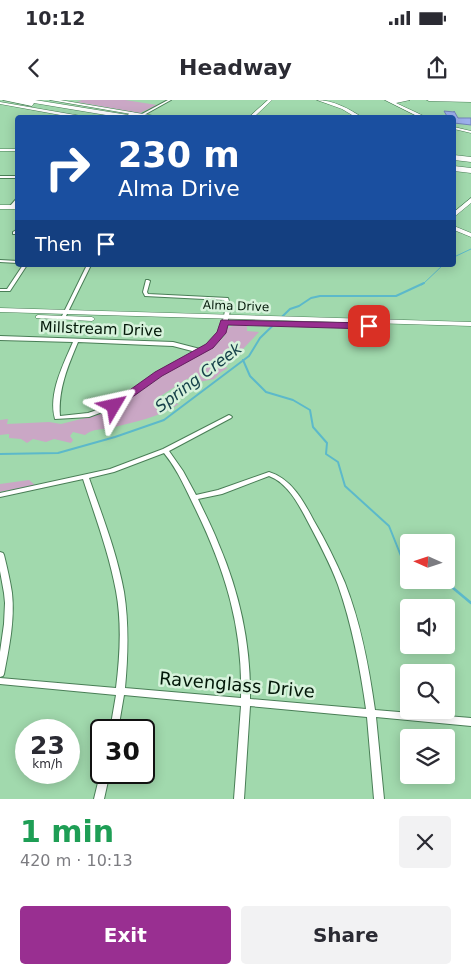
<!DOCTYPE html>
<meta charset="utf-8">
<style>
body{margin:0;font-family:"DejaVu Sans",sans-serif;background:#f2f2f3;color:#2b2b33;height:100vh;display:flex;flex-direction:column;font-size:19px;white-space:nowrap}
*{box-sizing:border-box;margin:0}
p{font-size:16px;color:#7c7c81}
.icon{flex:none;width:28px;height:28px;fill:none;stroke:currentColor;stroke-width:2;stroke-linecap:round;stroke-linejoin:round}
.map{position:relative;height:699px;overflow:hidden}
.details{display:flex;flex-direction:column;background:#fff;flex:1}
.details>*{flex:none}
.top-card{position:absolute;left:15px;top:15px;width:441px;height:152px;border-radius:5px;box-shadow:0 2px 12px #0003;background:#1a4fa0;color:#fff;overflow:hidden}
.needle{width:32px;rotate:273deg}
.tools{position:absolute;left:400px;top:434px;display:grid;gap:10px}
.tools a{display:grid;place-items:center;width:55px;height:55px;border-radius:5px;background:#fff;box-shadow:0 2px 12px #0003;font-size:25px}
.speed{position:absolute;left:15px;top:619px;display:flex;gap:10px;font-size:25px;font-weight:700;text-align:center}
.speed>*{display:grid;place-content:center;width:65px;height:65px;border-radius:50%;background:#fff;box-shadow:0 2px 12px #0003;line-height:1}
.speed small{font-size:12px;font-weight:400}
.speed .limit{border:2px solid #111;border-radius:8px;background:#fff;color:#111}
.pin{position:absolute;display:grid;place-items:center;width:42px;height:42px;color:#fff;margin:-21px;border-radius:10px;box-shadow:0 2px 8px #0006}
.me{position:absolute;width:55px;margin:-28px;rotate:54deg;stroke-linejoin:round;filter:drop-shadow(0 0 4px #0008)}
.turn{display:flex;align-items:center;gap:18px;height:105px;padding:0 20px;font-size:22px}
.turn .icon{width:65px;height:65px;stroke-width:2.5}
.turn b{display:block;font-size:35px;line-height:42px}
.then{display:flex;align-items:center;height:48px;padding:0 20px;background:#0003;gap:10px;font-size:19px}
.round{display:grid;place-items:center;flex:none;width:52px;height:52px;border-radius:5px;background:#f2f2f3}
.headline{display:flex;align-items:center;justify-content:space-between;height:85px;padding:0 20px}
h1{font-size:30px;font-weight:700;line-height:38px;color:#1e9e55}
.action{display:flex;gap:10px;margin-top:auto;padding:10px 20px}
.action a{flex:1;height:58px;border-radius:5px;background:#992f91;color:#fff;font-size:20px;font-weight:700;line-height:58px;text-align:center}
.action a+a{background:#f2f2f3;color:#2b2b33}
.status{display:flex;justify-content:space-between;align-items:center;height:35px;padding:0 25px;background:#fff;direction:ltr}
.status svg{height:14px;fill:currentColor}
header{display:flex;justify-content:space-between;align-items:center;height:65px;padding:0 20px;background:#fff;font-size:22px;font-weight:700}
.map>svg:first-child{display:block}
</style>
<div class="status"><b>10:12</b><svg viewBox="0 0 49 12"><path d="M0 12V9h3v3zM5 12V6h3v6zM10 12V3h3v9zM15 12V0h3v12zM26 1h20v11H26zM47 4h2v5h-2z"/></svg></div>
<header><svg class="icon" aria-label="back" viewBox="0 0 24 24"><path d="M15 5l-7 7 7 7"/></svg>Headway<svg class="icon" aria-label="share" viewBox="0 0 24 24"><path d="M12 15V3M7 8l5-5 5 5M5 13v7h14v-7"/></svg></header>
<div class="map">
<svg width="471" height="699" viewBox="0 0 471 699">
<rect width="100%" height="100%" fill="#a1d9ad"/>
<g fill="#caa7c5">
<path d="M 82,0 L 125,0 L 157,5 L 140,13 L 77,2 Z"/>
<path d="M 233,226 L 247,226 L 247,231 L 259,232 L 243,249 L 240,249 L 235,245 L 230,247 L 226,253 L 230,263 L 225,267 L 228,268 L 221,272 L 214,279 L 199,282 L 195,278 L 187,279 L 159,297 L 164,301 L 179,304 C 160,317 134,322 111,328 C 101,330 94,328 85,335 L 73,332 L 70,336 L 73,340 L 71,343 L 54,339 L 46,342 L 33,339 L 27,343 L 21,339 L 9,338 L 9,334 L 0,335 L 0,320 L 8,319 L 7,324 L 49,322 L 61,324 L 109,312 L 124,303 L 167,273 L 212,248 L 224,237 L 228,228 Z"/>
<path d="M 29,380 L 35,385 L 0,392 L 0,384 Z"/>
</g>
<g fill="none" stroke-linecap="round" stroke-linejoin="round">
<g stroke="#5cb9ca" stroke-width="1">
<path d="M 454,157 L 471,149"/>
<path d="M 422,185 L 443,165"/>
</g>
<g stroke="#5cb9ca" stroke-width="2">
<path d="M 243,260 L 250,276 L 266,292 L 293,300 L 310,310 L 313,327 L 327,343 L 326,354 L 338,362 L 345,386 L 389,426 L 401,456 L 409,460"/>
<path d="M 0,354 L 58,353 L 115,337 L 164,320 L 249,256 L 260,238 L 290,209 L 299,206 L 311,198 L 320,196 L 396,196 L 424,183"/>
<path d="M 443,480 L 449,485"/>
</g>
<path stroke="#5cb9ca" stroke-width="2.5" d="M 447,483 L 471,503"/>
</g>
<path fill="#9cafec" stroke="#7283b9" d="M 444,11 L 454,12 L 454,11 L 458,18 L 471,18 L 471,25 L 454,23 L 454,18 L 448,18 Z"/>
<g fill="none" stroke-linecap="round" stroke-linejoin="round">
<defs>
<g id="street">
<path d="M 168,0 L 171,0 L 144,15 L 142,14 Z"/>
<rect x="0" y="76" width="18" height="2"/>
<path d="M 17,98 L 18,98 L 18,102 L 12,108 L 10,108 L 10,106 Z"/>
<path d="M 18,129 L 18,132 L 15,134 L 13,134 L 13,132 Z"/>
<path d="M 0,160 L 18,161 L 18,163 L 0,162 Z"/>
<path d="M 23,165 L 27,165 L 10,191 L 0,191 L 0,189 L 7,189 Z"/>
<path d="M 87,165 L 91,165 L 65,218 L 65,219 L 61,219 L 61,218 Z"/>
<path d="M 146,180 L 148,180 L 150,181 L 147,192 L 148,194 L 228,198 L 230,204 L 230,211 L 227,224 L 220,237 L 212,247 L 160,275 L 116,307 L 89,317 L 55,319 C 48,294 63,265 73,242 L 0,240 L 0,236 L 173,242 L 200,249 C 202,248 205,247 207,245 C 219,237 228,214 224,200 L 145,196 L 143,192 ZM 78,242 L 173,246 L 196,252 L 156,273 L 112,305 L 88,313 L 60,316 C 58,289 68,266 78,242 Z"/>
<path d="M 229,315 L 231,316 L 232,317 L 231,318 L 169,351 L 183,371 L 196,395 L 218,390 L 269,372 C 292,379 304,402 314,421 C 326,441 336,462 345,483 C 361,524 369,567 375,610 L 471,618 L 471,626 L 376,617 L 384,699 L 374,699 L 367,617 L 250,606 L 244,699 L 234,699 L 241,606 L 124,595 L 118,630 L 110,630 L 116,595 L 0,584 L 0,578 L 116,588 C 120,556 122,523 116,491 C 109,453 95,416 83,379 L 0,397 L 0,393 L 110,369 L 163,349 ZM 164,353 C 178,370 186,390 196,410 C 226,472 243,529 241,598 L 125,588 C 128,556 129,524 124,492 C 117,453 102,415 89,378 L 114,372 ZM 269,376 C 288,383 299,405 308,422 C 319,443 330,463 338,485 C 352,525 360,567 366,609 L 250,599 C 251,546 240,494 219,445 C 213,429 205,414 198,399 L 222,394 Z"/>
<path d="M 0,452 L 3,453 L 4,455 C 7,467 10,480 12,493 C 15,520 9,548 4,574 L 3,576 L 0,577 L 0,552 L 4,524 L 5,503 L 4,493 L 0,471 Z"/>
<path d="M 101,670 L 101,672 L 110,672 L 104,699 L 94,699 Z"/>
</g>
<g id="secondary">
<path d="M 50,0 L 60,0 L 167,18 L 154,18 Z"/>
<path d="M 268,0 L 272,0 L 253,18 L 248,18 Z"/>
<path d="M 317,0 C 333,0 350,9 363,18 L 357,18 L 342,9 Z"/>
<path d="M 385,0 L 410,0 L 396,3 L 428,18 L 421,18 Z"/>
<path d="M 427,0 L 471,0 L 471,2 L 429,1 Z"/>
<path d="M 0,2 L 87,17 L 89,18 L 77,18 L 0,4 Z"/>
<path d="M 454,27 L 471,31 L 471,33 L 454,29 Z"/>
<rect x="0" y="49" width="18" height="2"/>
<path d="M 454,55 L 471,57 L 471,59 L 454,57 Z"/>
<path d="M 454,69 L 471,71 L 471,73 L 454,71 Z"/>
<path d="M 471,98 L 471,103 L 454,117 L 454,112 Z"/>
<rect x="0" y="105" width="18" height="4"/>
<path d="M 454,126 L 471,133 L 471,137 L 454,130 Z"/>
<path d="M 0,208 L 471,222 L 471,226 L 0,212 Z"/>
<path d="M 38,215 L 92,217 L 95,219 L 92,221 L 36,218 L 36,216 Z"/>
</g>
<g id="highway">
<path d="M 3,0 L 35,0 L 128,15 L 130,12 L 156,18 L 124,18 L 34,3 L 32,6 Z"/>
<path d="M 454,56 L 471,58 L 471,62 L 454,60 Z"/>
<path d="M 454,66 L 471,68 L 471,72 L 454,70 Z"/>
</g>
</defs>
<use href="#street" stroke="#497e56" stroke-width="2"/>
<use href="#secondary" stroke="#497e56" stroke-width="1"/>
<use href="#highway" stroke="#497e56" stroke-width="1"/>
<use href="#street" fill="#fff" fill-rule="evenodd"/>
<use href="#secondary" fill="#fff" fill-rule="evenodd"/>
<use href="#highway" fill="#fff" fill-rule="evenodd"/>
</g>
<path fill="#992f91" stroke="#631f5e" d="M 221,220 L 369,223 L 373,226 L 369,229 L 228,225 L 226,233 L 213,248 L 162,276 L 117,308 L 110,308 L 108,306 L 110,304 L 155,272 L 206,244 L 217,232 Z"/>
<g text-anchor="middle" stroke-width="5" stroke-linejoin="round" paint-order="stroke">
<g font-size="12" fill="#021708" stroke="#d6f2db">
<text transform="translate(236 206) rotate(2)" y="4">Alma Drive</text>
</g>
<g font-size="15" fill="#021708" stroke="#d6f2db">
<text transform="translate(101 229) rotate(2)" y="5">Millstream Drive</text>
</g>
<g font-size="16" font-style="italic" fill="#164149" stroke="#d6f2db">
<text transform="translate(198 277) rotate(-37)" y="6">Spring Creek</text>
</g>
<g font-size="18" fill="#021708" stroke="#d6f2db">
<text transform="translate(237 585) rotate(5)" y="6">Ravenglass Drive</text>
</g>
</g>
</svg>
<div class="tools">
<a><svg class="needle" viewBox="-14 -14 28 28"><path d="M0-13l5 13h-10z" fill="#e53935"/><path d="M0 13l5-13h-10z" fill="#7c7c81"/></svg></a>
<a><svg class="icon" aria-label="sound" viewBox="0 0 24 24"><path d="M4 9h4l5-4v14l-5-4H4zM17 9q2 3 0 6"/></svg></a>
<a><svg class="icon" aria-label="search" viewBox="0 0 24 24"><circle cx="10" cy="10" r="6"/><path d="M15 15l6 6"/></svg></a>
<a><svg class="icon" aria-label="layers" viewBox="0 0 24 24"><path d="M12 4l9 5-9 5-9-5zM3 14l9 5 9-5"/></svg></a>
</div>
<div class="speed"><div>23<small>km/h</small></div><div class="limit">30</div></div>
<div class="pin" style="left:369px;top:226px;background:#d93025"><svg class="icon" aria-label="arrive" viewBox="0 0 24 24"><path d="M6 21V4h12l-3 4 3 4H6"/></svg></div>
<svg class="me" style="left:114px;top:306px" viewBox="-20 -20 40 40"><path d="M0-17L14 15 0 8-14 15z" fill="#992f91" stroke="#fff" stroke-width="4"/></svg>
<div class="top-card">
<div class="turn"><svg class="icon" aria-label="right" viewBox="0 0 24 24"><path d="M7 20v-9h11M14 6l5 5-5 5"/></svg><div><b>230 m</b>Alma Drive</div></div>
<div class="then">Then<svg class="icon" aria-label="arrive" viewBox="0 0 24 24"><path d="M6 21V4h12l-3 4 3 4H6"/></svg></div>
</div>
</div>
<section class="details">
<div class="headline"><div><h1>1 min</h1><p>420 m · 10:13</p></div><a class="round"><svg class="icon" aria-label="close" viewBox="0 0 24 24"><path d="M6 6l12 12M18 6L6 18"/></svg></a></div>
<div class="action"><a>Exit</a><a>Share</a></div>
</section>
